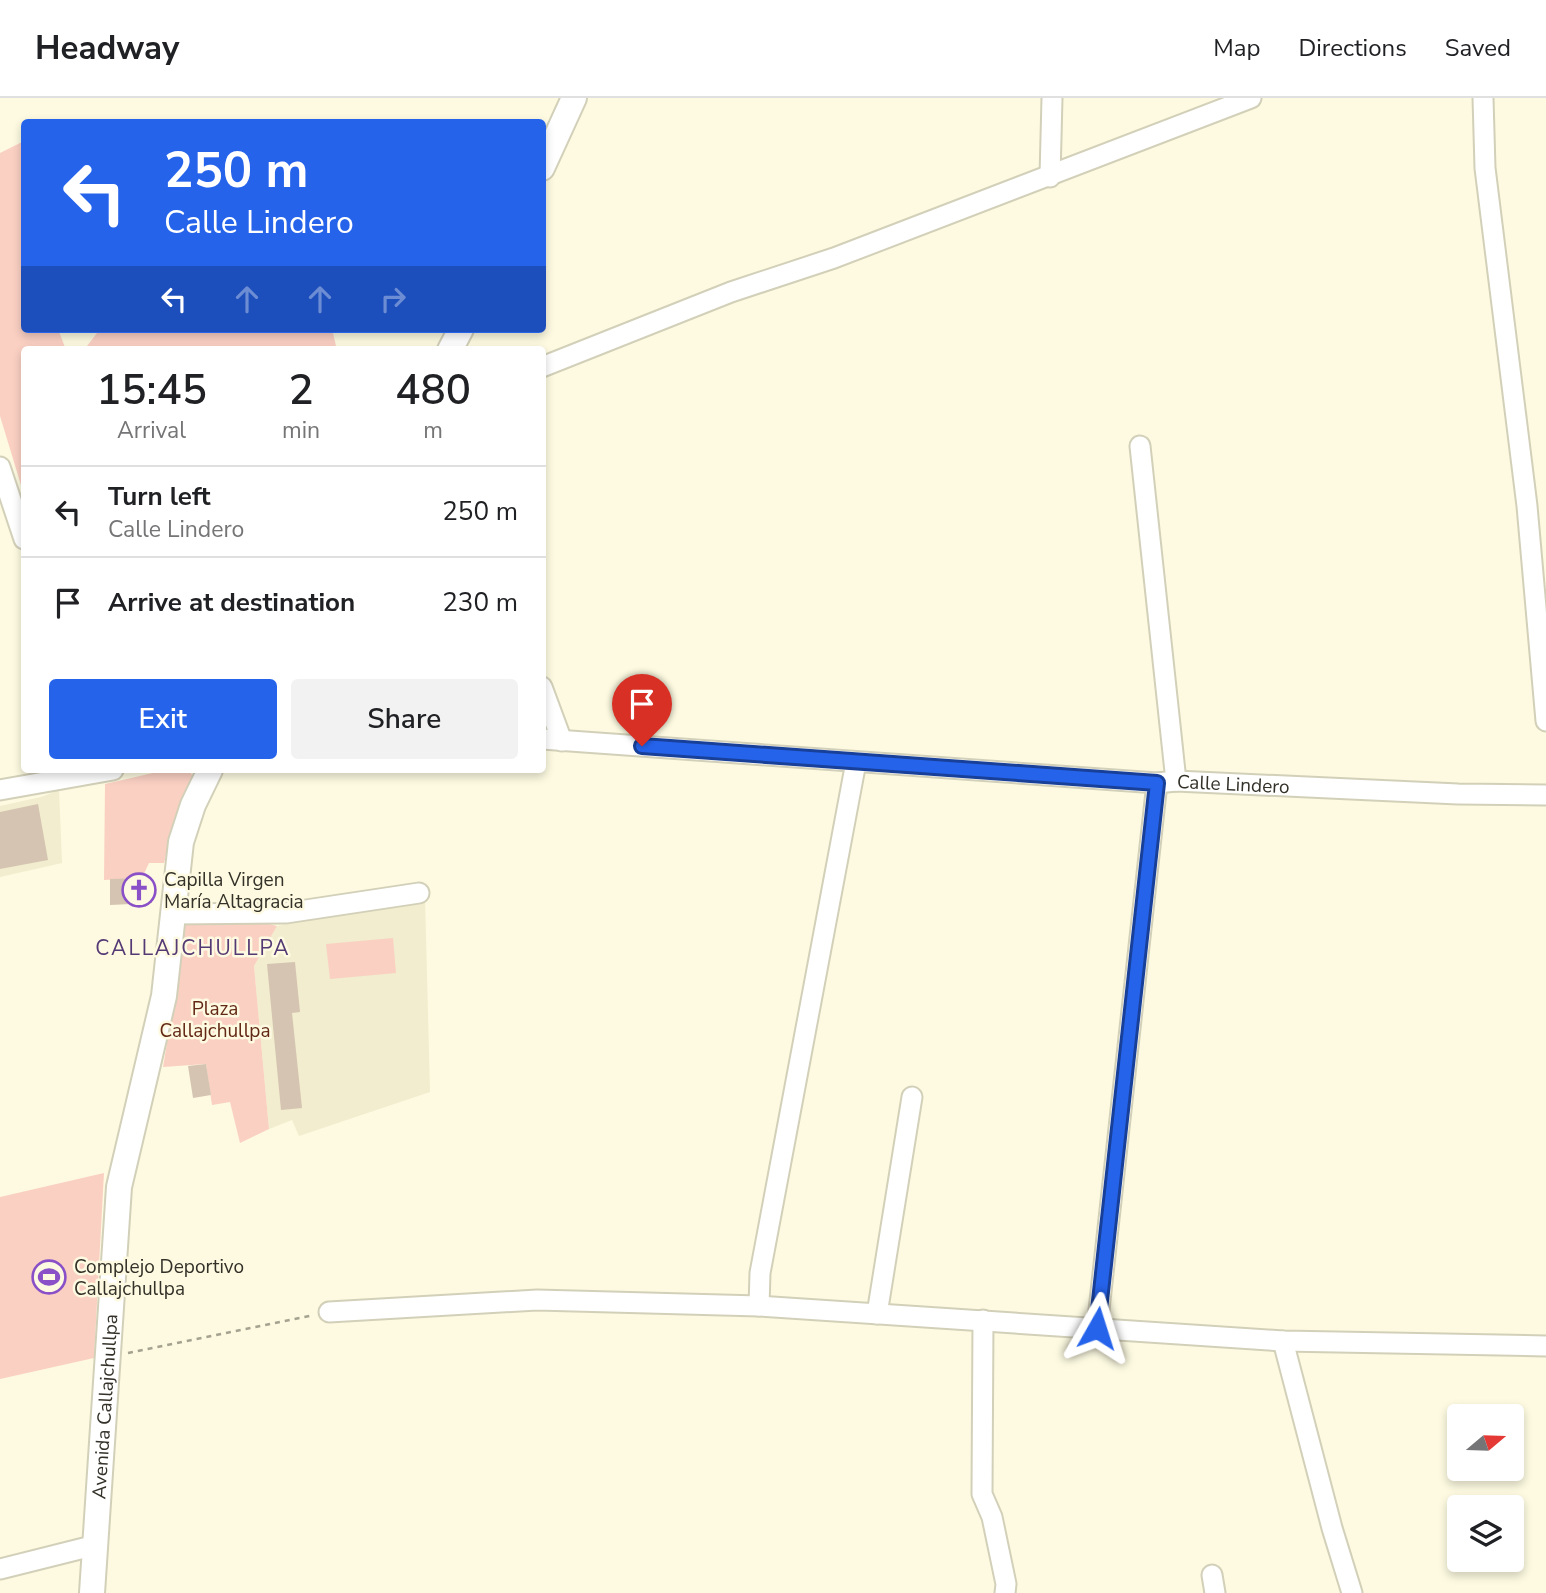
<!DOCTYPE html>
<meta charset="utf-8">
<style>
body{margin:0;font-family:"Nunito Sans",sans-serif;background:#f2f2f2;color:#202124;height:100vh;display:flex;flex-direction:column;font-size:26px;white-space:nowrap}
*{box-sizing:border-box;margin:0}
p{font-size:23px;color:#757577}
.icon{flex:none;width:38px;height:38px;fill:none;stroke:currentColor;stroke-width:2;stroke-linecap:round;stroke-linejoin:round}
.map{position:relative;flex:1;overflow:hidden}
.side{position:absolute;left:21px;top:248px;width:525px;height:427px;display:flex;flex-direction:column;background:#fff;border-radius:7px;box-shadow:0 4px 10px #0003}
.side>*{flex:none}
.hud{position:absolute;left:21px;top:21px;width:525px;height:214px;border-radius:7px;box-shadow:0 4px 10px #0003;background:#2563eb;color:#fff;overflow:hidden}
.needle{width:46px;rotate:71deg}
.buttons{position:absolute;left:1447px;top:1306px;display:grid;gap:14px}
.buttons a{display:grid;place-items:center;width:77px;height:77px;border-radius:7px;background:#fff;box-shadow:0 4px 10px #0003;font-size:35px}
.pin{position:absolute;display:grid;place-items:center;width:60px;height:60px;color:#fff;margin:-72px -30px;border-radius:50% 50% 50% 0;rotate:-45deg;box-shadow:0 0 7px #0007}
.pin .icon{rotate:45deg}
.me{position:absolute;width:77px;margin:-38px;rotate:6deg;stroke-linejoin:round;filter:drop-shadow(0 0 5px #0008)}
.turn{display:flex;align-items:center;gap:24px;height:147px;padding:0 28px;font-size:32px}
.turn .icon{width:91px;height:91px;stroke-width:2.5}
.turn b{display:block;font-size:49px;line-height:60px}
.lanes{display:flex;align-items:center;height:66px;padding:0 28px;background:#0003;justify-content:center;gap:35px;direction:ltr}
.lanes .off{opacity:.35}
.eta{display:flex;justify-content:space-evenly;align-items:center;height:119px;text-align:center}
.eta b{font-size:42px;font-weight:600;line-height:49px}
.action{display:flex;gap:14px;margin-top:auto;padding:14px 28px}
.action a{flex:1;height:80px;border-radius:7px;background:#2563eb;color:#fff;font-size:28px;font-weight:600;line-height:80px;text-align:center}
.action a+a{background:#f2f2f2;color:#202124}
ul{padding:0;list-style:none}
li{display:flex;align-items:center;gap:21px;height:91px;padding:0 28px;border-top:2px solid #e0e0e0}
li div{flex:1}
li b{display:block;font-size:26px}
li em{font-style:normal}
header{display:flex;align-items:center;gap:42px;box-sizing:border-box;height:98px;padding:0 35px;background:#fff;border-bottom:2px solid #e0e0e0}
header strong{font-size:33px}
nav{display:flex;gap:38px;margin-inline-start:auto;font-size:24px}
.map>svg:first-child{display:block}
</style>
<header>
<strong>Headway</strong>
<nav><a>Map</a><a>Directions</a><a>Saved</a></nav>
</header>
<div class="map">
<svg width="1546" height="1495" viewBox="0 0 1546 1495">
<rect width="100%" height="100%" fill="#fdfae1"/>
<g fill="#f1edce">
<path d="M 59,692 L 62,765 L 0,779 L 0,708 L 41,699 Z"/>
<path d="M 425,800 L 430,994 L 299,1038 L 292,1022 L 269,1031 L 254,868 L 277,828 Z"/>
</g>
<g fill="#fad0c3">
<path d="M 24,43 L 24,231 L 58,231 L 66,252 L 24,252 L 24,397 L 0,318 L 0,55 Z"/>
<path d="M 100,231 L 332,231 L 337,252 L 84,252 Z"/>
<path d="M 166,672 L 188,672 L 193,678 L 192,689 L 175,721 L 164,765 L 149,765 L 142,780 L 104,782 L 105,686 Z"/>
<path d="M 254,822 L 277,828 L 254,868 L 269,1031 L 240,1045 L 230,1004 L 212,1007 L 206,966 L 163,969 L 176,892 L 180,833 L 187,823 Z"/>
<path d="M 393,840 L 396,875 L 330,881 L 326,846 Z"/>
<path d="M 104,1075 L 94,1260 L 0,1281 L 0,1099 Z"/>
</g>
<g fill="#d5c4b1">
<path d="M 38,706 L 48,762 L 0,771 L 0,714 Z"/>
<path d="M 142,780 L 151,780 L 152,805 L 110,807 L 110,781 Z"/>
<path d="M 295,864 L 300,914 L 292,915 L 302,1010 L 281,1012 L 267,866 Z"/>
<path d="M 206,966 L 211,997 L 193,1000 L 188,968 Z"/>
</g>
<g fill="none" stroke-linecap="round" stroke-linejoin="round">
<defs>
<g id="minor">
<path d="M 1483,0 L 1485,70 L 1527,408 L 1546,623"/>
<path d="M 1050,79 L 1052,0"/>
<path d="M 542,269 L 731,194 L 834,160 L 1251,0"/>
<path d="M 1140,348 L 1176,683"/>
<path d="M 0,369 L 24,441"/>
<path d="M 542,589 L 562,643"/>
<path id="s1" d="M 542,641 L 1157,685 L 1176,683 L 1458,696 L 1546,697"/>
<path d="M 0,692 L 113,672"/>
<path d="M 172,816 L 286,815 L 419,795"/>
<path d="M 759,1208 L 760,1175 L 856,664"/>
<path d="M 329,1214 L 537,1202 L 759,1208 L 1283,1243 L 1546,1248"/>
<path d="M 877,1216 L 912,999"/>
<path d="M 983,1222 L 982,1396 L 992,1419 L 1006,1486 L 1005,1495"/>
<path d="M 1097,1230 L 1157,685"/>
<path d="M 1283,1243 L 1332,1430 L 1352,1495"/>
<path d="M 0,1471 L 96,1447"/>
<path d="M 1212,1477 L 1215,1495"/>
</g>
<g id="major">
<path d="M 542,70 L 574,0"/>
<path d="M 450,252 L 461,231"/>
<path id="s2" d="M 92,1495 L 119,1089 L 164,898 L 181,744 L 193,707 L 210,672"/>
</g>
</defs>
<use href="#minor" stroke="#d3d0b9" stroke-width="23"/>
<use href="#major" stroke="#d3d0b9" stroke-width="28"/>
<path stroke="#a5a290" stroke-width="2.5" stroke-dasharray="5 5" stroke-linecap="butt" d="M 128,1255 L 314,1217"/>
<use href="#minor" stroke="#fff" stroke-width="19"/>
<use href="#major" stroke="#fff" stroke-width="24"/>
</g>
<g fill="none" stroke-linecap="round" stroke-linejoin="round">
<defs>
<path id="route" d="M 642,648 L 1157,685 L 1097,1230"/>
</defs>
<use href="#route" stroke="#184099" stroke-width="18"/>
<use href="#route" stroke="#2563eb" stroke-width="12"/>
</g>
<defs>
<symbol id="church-ring" viewBox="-11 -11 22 22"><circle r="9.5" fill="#fdfae1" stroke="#8a50c7" stroke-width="1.5"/><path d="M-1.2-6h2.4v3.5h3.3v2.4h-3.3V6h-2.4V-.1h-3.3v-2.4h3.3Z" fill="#8a50c7"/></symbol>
<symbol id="stadium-ring" viewBox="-11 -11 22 22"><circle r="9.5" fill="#fdfae1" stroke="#8a50c7" stroke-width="1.5"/><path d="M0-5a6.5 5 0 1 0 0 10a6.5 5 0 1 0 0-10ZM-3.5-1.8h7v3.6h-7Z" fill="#8a50c7"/></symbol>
</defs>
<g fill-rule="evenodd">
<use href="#church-ring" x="120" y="773" width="38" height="38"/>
<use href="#stadium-ring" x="30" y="1160" width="38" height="38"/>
</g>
<g text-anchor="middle" stroke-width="5" stroke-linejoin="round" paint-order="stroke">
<g font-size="19" fill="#333128" stroke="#fdfae1">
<text dy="7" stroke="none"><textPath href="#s1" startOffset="693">Calle Lindero</textPath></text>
<text dy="7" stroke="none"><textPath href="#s2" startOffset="187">Avenida Callajchullpa</textPath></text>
</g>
<g font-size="19" fill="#333128" stroke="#fdfae1" text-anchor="start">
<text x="164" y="788">Capilla Virgen<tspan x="164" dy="22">María Altagracia</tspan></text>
<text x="74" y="1175">Complejo Deportivo<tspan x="74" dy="22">Callajchullpa</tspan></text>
</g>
<g font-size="19" fill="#632815" stroke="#fdfae1">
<text x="215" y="917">Plaza<tspan x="215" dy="22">Callajchullpa</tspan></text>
</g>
<g font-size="21" letter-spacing="2" fill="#543974" stroke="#fdfae1">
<text x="193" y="857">CALLAJCHULLPA</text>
</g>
</g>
</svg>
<div class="buttons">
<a><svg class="needle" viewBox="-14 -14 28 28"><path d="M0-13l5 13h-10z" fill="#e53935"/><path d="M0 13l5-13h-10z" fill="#757577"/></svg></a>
<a><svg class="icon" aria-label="layers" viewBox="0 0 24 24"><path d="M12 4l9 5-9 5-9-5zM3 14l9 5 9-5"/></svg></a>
</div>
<div class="pin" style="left:642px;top:648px;background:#d93025"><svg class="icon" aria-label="arrive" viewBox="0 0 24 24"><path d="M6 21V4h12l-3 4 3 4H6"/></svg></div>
<svg class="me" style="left:1097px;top:1230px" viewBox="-20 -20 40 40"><path d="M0-17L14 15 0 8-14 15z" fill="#2563eb" stroke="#fff" stroke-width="4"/></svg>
<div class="hud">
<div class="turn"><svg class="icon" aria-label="left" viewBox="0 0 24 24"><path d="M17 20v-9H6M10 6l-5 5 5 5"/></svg><div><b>250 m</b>Calle Lindero</div></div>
<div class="lanes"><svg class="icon" aria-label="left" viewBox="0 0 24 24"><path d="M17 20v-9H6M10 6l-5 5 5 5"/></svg><svg class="icon off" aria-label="ahead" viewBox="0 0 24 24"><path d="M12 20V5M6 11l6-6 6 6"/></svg><svg class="icon off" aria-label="ahead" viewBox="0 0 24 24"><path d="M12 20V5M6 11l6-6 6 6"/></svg><svg class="icon off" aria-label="right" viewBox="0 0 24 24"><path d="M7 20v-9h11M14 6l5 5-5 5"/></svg></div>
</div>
<section class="side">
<div class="eta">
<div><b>15:45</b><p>Arrival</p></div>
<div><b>2</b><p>min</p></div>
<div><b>480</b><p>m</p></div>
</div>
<ul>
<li><svg class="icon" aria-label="left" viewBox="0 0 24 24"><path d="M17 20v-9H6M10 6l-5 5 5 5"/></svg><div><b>Turn left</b><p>Calle Lindero</p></div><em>250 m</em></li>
<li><svg class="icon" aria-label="arrive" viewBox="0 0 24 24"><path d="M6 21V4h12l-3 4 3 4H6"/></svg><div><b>Arrive at destination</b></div><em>230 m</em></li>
</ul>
<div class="action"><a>Exit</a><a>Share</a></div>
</section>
</div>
